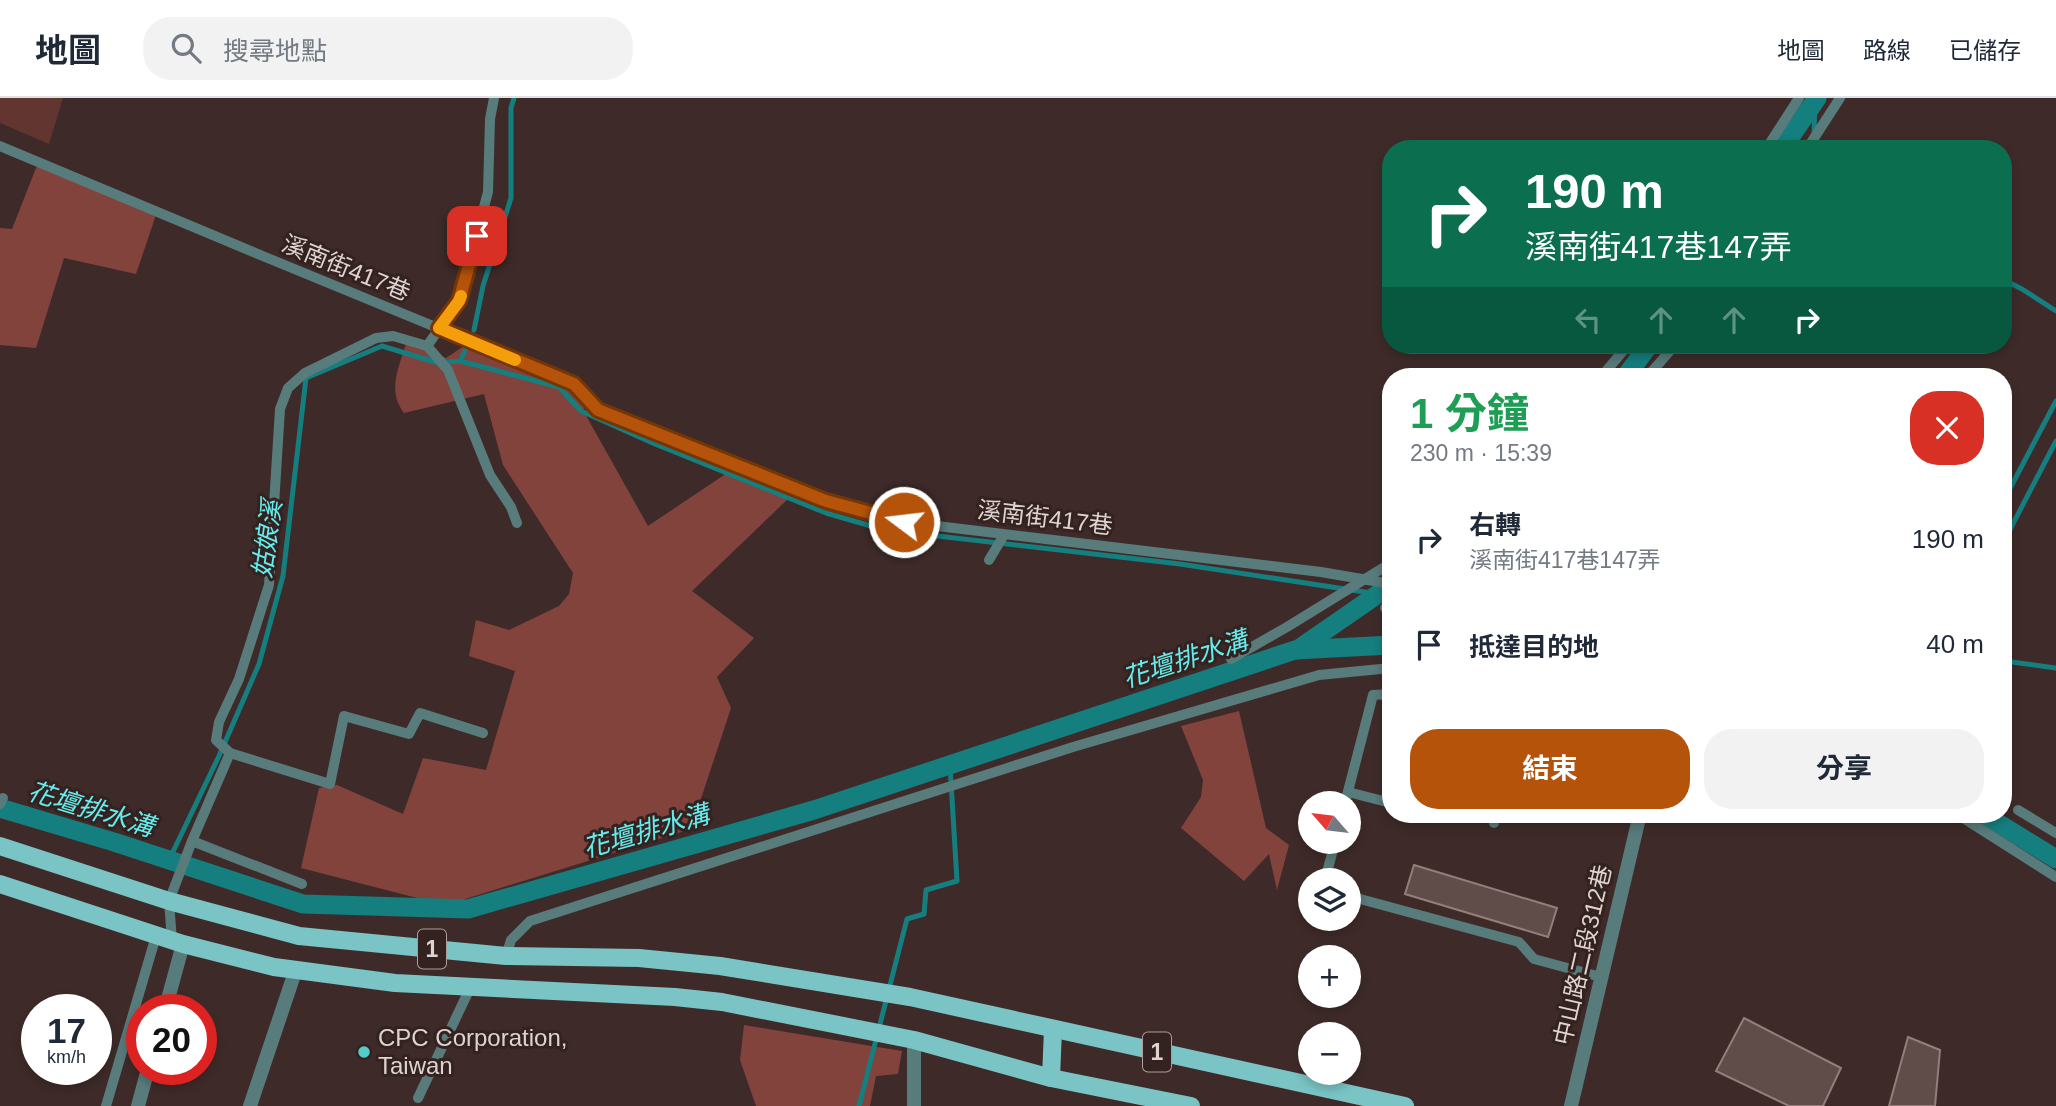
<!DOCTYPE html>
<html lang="zh-TW">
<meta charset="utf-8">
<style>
body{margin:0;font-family:Arial,"Noto Sans TC",sans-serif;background:#f2f2f3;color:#1f2937;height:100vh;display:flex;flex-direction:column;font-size:26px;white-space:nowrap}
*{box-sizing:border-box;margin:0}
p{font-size:23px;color:#747a83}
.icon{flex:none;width:38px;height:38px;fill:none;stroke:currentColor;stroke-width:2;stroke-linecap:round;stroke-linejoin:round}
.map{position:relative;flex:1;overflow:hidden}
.drawer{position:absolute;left:1382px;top:270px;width:630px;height:455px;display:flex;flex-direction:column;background:#fff;border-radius:28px;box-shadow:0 4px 10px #0003}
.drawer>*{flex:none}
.hud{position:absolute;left:1382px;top:42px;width:630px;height:214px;border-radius:28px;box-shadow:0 4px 10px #0003;background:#0b6e4f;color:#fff;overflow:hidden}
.needle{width:46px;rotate:298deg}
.controls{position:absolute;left:1298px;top:693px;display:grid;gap:14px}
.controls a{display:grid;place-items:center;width:63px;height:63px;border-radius:50%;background:#fff;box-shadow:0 4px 10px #0003;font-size:35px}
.speed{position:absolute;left:21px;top:896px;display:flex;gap:14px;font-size:35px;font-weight:700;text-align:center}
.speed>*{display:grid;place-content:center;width:91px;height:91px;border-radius:50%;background:#fff;box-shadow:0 4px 10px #0003;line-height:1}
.speed small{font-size:18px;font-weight:400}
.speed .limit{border:10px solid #d22;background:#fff;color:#111}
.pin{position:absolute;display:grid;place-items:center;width:60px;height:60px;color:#fff;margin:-30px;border-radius:14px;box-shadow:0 4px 10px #0006}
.me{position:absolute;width:77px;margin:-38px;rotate:285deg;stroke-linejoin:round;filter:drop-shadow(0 0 5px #0008)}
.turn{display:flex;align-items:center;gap:24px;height:147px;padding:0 28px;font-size:32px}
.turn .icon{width:91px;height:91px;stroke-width:2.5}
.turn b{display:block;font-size:49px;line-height:60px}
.lanes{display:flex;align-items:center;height:66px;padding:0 28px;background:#0003;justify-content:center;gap:35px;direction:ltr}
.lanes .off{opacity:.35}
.round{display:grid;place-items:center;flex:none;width:74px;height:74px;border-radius:28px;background:#f2f2f3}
.headline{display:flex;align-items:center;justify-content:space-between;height:119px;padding:0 28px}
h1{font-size:42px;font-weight:700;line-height:52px;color:#1e9e55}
.button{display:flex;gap:14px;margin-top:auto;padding:14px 28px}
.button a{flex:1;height:80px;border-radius:28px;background:#b45309;color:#fff;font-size:28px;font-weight:700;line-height:80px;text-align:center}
.button a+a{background:#f2f2f3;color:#1f2937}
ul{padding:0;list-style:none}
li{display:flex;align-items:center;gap:21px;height:105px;padding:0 28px}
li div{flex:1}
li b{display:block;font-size:26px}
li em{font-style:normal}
header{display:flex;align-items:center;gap:42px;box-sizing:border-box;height:98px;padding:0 35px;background:#fff;border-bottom:2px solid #e0e1e3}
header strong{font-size:33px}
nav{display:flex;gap:38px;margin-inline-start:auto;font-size:24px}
.search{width:490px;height:63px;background:#f2f2f3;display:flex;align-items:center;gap:18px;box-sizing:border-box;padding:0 24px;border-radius:28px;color:#747a83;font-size:26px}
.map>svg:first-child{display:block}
</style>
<header>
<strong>地圖</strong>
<div class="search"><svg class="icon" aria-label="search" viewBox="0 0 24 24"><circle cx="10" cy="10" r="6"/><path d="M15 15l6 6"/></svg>搜尋地點</div>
<nav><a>地圖</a><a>路線</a><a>已儲存</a></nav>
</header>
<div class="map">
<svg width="2056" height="1008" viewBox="0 0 2056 1008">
<rect width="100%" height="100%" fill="#3e2b29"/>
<path fill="#623530" d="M 0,0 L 63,0 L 49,46 L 0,25 Z"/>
<g fill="#81433c">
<path d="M 38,65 L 157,114 L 136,176 L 64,160 L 36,250 L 0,247 L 0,130 L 12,131 Z"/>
<path d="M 407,242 L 446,260 L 470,244 L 583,293 L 584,314 L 648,428 L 730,373 L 790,399 L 692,493 L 754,540 L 717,579 L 731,610 L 691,731 L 462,802 L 425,802 L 301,770 L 319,690 L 337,687 L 403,716 L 423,660 L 486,672 L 515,573 L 469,558 L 476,522 L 509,532 L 559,508 L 569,496 L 573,475 L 503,367 L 484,296 L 404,315 C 386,291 400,268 407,242 Z"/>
<path d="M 1239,613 L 1266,730 L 1289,747 L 1277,792 L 1269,756 L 1244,783 L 1181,730 L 1201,699 L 1203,682 L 1181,628 Z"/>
<path d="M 744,927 L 902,953 L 898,976 L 876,978 L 870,1008 L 756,1008 L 740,962 Z"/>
</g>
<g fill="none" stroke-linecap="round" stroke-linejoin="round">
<g stroke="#157e7f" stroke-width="5">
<path d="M 1814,36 L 1815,4"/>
<path d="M 2004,182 L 2022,191 L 2056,213"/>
<path d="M 474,232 L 483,188 L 511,100 L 511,10 L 514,0"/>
<path d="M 460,263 L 559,289 L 581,313 L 655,346 L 826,415 L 885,432 L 1180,466 L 1391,498"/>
<path d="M 2004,402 L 2056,303"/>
<path d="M 2004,443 L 2056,343"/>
<path d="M 2004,563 L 2056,570"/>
<path d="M 169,762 L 219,658 L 259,566 L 283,478 L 306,280 L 382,248 L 438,265 L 460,263 L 466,251"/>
<path d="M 859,1008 L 907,821 L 924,816 L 926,792 L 957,783 L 950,667"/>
</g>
<g stroke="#157e7f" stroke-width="19">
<path d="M 1782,51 L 1817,0"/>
<path d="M 1626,278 L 1649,247"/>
<path d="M 1297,552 L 1391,487"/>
<path d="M 0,710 L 114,744 L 303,806 L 468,811 L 814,712 L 1295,552 L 1391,547"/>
<path d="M 1983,716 L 2056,761"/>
</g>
</g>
<g fill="#604c49" stroke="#947e7b" stroke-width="2">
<path d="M 1414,767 L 1557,810 L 1548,839 L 1405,796 Z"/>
<path d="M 1744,920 L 1841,970 L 1823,1008 L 1789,1008 L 1716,973 Z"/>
<path d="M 1908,939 L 1940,952 L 1935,1008 L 1889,1008 Z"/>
</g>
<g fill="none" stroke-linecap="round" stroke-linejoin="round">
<g stroke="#587b7b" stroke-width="10">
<path d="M 0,48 L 270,161 L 574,286 L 598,312 L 826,403 L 904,424 L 1321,474 L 1391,486"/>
<path d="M 1766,51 L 1799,0"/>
<path d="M 1807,51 L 1840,0"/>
<path d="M 427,248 L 448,272 L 490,377 L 511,409 L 517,425"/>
<path d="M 1602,278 L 1628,247"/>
<path d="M 1648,278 L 1675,247"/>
<path d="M 989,462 L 1004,437"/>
<path d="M 1385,510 L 1391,506"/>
<path d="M 1231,561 L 1287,529 L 1391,465"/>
<path d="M 230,655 L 330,686 L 344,618 L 409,636 L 420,615 L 483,635"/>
<path d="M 1348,694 L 1391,705"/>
<path d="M 1345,705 L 1373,597 L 1391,596"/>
<path d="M 0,706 L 3,700"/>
<path d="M 2018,712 L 2056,735"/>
<path d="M 1430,716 L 1441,719"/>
<path d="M 1494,716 L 1494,725"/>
<path d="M 1957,716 L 2056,779"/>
<path d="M 192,743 L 302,786"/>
<path d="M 1325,782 L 1335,744"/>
<path d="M 1349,798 L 1519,844 L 1534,861 L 1601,879"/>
<path d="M 172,843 L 169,803 L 192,743 L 230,655 L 216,642 L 219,624 L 239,581 L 269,487 L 280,311 L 288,290 L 305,275 L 376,240 L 393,238 L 427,248 L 459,203 L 488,94 L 490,21 L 494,0"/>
<path d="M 506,858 L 511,842 L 530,823 L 1073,649 L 1319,577 L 1391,570"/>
<path d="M 418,1000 L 471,888"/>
<path d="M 106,1008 L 156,838"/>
</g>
<g stroke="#587b7b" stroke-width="14">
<path d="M 165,912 L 183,846"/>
<path d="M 138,1008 L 148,971"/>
<path d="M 250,1008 L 296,871"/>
<path d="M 914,1008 L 914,942"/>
<path d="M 1571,1008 L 1640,716"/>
</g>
<g stroke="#7ac4c5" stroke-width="18">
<path d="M 0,748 L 169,803 L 299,838 L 506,858 L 639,860 L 720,868 L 910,899 L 1405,1008"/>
<path d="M 0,786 L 183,846 L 274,869 L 395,885 L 675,899 L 722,904 L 914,942 L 1051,980 L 1191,1008"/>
<path d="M 1051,980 L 1053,931"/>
</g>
</g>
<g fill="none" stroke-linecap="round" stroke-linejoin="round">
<defs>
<path id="route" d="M 477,138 L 459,203 L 439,230 L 574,286 L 598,312 L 826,403 L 904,424"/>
</defs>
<use href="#route" stroke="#753606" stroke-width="18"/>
<use href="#route" stroke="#b45309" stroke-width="12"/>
<path stroke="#f59e0b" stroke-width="12" d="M 461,198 L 459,203 L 439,230 L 515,262"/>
</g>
<circle fill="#52cdce" stroke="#33221f" stroke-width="2.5" cx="364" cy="954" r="7"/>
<g text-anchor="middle" stroke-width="6" stroke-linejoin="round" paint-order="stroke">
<g fill="#33221f" stroke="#ab9e9c" stroke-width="2">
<rect x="418" y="831.5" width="28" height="39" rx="5"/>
<rect x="1143" y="934.5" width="28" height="39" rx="5"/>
</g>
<g font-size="23" font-weight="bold" fill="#dfd3d1">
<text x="432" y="859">1</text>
<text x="1157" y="962">1</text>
</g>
<g font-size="24" fill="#dfd3d1" stroke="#33221f">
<text transform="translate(346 170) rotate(22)" y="8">溪南街417巷</text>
<text transform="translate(1045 420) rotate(7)" y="8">溪南街417巷</text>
<text transform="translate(1583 857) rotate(-77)" y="8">中山路二段312巷</text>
</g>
<g font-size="24" fill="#dfd3d1" stroke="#33221f" text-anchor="start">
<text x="378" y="948">CPC Corporation,<tspan x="378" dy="28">Taiwan</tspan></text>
</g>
<g font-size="26" font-style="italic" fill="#65edee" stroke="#33221f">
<text transform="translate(267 441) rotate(-82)" y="9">姑娘溪</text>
<text transform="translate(1185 561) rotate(-18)" y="9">花壇排水溝</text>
<text transform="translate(91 711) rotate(17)" y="9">花壇排水溝</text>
<text transform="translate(646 733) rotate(-16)" y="9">花壇排水溝</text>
</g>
</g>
</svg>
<div class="controls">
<a><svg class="needle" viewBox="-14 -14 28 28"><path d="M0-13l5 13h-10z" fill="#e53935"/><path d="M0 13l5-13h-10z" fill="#747a83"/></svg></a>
<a><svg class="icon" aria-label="layers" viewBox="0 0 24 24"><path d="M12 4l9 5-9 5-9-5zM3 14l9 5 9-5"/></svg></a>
<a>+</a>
<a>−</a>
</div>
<div class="speed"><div>17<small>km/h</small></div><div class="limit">20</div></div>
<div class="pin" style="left:477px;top:138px;background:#d93025"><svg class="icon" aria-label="arrive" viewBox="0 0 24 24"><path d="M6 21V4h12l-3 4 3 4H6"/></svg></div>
<svg class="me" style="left:904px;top:424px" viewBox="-20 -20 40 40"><circle r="17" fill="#b45309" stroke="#fff" stroke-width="3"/><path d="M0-11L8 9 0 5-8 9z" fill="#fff"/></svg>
<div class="hud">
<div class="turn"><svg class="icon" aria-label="right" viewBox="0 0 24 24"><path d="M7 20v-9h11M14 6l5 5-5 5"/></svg><div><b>190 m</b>溪南街417巷147弄</div></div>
<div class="lanes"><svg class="icon off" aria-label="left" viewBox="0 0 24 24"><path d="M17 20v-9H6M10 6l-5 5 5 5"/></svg><svg class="icon off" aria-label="ahead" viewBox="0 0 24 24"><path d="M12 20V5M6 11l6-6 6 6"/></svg><svg class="icon off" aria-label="ahead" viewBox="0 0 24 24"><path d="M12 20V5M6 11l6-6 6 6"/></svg><svg class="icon" aria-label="right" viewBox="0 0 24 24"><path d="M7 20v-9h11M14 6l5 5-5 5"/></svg></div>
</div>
<section class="drawer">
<div class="headline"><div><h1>1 分鐘</h1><p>230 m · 15:39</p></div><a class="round" style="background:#d93025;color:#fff"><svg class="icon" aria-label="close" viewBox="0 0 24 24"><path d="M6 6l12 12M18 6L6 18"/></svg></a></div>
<ul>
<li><svg class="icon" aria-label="right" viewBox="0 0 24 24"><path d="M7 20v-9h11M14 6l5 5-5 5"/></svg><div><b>右轉</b><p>溪南街417巷147弄</p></div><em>190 m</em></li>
<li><svg class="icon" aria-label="arrive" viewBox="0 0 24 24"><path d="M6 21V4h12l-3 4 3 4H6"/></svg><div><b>抵達目的地</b></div><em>40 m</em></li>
</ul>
<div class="button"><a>結束</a><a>分享</a></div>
</section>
</div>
